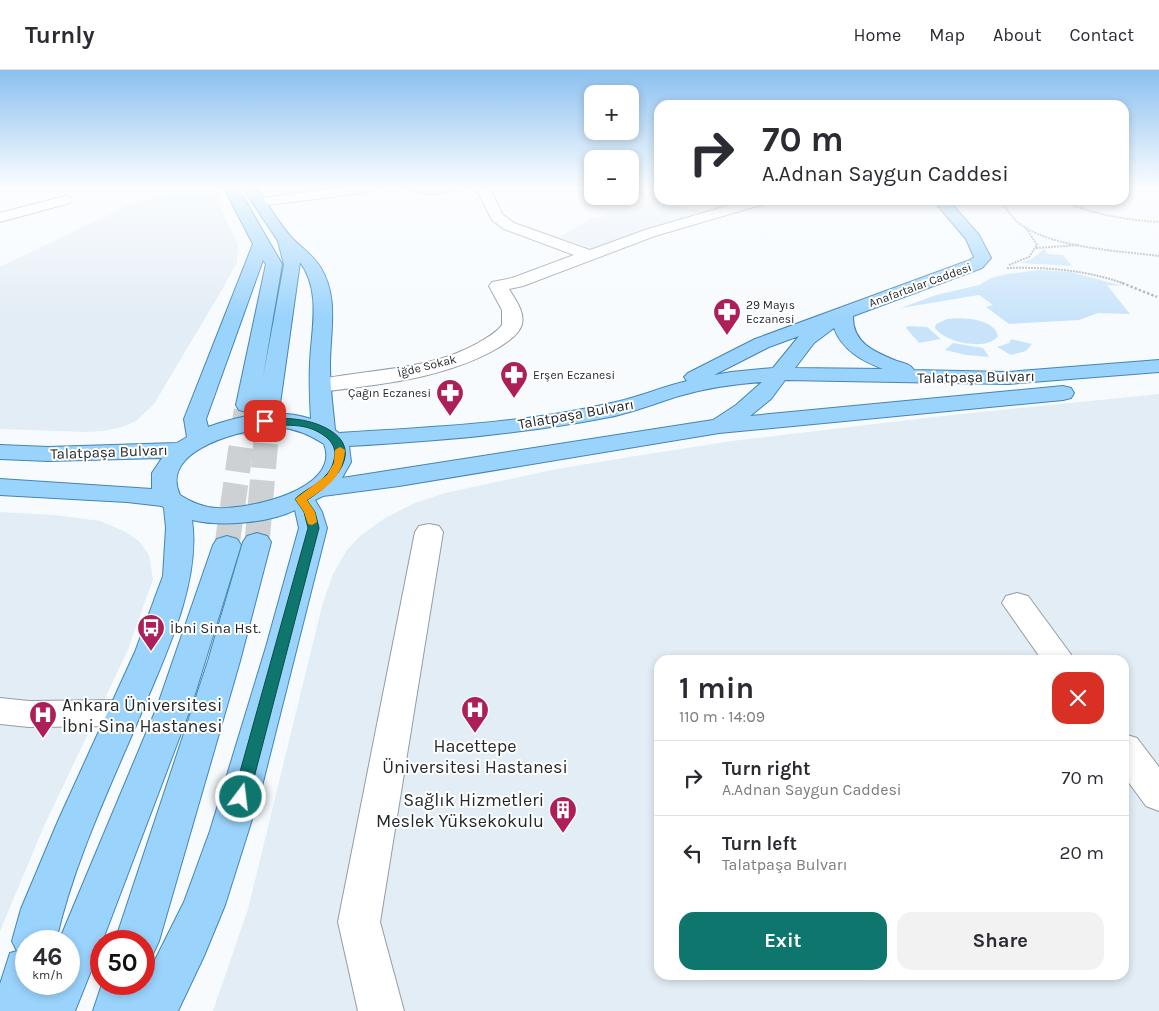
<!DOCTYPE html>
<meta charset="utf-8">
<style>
body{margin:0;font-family:Karla,sans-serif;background:#f2f2f3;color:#2b2b33;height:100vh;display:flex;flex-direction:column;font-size:19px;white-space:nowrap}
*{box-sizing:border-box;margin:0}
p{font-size:16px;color:#7c7c81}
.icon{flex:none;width:28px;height:28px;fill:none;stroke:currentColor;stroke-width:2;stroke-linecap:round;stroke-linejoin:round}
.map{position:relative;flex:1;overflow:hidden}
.drawer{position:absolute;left:654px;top:585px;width:475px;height:325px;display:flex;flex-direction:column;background:#fff;border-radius:15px;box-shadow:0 2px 8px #0003}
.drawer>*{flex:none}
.guide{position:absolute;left:654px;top:30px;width:475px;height:105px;border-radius:15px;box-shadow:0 2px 8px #0003;background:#fff;color:#2b2b33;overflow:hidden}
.tools{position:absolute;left:584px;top:15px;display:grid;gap:10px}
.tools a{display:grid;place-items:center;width:55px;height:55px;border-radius:10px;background:#fff;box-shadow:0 2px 8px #0003;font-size:25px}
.speed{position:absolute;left:15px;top:860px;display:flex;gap:10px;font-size:25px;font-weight:700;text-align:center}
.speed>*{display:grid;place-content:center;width:65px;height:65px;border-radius:50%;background:#fff;box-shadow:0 2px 8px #0003;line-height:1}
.speed small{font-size:12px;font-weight:400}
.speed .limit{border:8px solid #d22;background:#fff;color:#111}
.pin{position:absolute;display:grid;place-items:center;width:42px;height:42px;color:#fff;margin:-21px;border-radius:10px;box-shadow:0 2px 8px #0006}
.me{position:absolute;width:55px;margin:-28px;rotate:15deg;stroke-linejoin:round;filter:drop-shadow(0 0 4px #0008)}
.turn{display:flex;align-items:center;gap:18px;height:105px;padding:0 25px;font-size:22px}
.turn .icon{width:65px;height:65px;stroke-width:2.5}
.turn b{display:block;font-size:35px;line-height:42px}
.round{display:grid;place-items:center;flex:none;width:52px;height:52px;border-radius:15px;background:#f2f2f3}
.overview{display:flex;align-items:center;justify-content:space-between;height:85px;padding:0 25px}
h1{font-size:30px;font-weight:700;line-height:38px}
.primary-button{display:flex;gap:10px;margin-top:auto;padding:10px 25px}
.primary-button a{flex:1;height:58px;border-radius:15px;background:#0f766e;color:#fff;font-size:20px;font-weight:700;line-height:58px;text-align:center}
.primary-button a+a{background:#f2f2f3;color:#2b2b33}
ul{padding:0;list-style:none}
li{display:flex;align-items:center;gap:15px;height:75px;padding:0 25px;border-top:1px solid #e1e1e2}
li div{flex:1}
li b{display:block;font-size:19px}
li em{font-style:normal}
header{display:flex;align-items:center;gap:30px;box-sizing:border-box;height:70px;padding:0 25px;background:#fff;border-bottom:1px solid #e1e1e2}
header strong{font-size:24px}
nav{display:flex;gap:28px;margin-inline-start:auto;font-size:18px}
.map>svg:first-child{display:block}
</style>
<header>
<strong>Turnly</strong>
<nav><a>Home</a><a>Map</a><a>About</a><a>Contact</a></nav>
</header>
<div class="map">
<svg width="1159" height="941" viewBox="0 0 1159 941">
<rect width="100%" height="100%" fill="#f7fbfe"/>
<g fill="#e3edf5" fill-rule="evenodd">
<path d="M 187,118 L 216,118 L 219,133 L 238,175 L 237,192 L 223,218 L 154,334 L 136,351 L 122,357 L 104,361 L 86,362 L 0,359 L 0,197 L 131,134 Z"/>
<path d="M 659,126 L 659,130 L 691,130 L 680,137 L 706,141 L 638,163 L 597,180 L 559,167 L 593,147 L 597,148 L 614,139 L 628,142 Z"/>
<path d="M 1159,324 L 1159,941 L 213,941 L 248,839 L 322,536 L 333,504 L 347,480 L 360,466 L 385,448 L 415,433 L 445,423 L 557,399 L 642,385 L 732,371 L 942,346 ZM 659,590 L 1124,590 L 1124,905 L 659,905 Z"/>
<path d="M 0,442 L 54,445 L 100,451 L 124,461 L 139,471 L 149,485 L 153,509 L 127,582 L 44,756 L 0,861 Z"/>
</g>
<g fill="#c9e4fa">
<path d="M 1044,179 L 1048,184 L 1063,185 L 1072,196 L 1019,193 L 1032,189 Z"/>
<path d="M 1039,200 L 1070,202 L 1123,216 L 1107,215 L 1130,244 L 1098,243 L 1079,250 L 1009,254 L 986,237 L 993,235 L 979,225 L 901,238 L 936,225 L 979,215 L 991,208 L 1007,204 Z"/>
<path d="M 947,249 C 961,247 994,248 998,266 C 987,282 944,272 935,258 L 936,254 Z"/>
<path d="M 908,256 L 927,257 L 941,269 L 919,273 L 906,258 Z"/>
<path d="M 1011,269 L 1032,274 L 1026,281 L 1011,285 L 997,277 L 1009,273 Z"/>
<path d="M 953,273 L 983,278 L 989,287 L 966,285 L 945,280 Z"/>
</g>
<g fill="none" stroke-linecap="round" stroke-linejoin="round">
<path stroke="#cdd1d4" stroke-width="19" stroke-dasharray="19 10" stroke-linecap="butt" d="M 269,336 L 269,334"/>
<g stroke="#cdd1d4" stroke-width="25" stroke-dasharray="25 12" stroke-linecap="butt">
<path d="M 257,472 L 269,335"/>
<path d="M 227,475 L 247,335"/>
</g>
<defs>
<g id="minor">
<path d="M 340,118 L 376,118 L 369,122 L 260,136 L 255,135 L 253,132 L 255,129 L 260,128 Z"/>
<path d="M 408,118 L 455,118 L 453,121 L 432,124 L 410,121 Z"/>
<path d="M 472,118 L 490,119 L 503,145 L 514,153 L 590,180 L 645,160 L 747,130 L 769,130 L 767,133 L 655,166 L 523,216 L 509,219 C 515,229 525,242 522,254 C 519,265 507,272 498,278 C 444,309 381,314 321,322 L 313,321 L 310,316 L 313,311 C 369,298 426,302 478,273 C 486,268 496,263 502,255 L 502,240 L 489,216 L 492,212 L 512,208 L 574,185 L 504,159 L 492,150 L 479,124 Z"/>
<path d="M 65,126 L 70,127 L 72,130 L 70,133 L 0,152 L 0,143 Z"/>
<path d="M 429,454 L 439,456 L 443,462 L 380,852 L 404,941 L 358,941 L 338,852 L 415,462 L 419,456 Z"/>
<path d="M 1017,523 L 1028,526 L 1075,590 L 1042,590 L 1002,533 L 1006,526 Z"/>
<path d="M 0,628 L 29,631 L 124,630 L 136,634 L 141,643 L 136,652 L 124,656 L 29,657 L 0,654 Z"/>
<path d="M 1124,664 L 1137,668 L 1159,697 L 1159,741 L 1146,736 L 1124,706 Z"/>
</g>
<g id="major">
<path d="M 224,118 L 238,118 L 282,194 L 263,307 L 284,195 L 278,171 L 243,118 L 257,118 C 268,134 278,153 292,168 C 302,178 313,185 321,198 C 339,228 330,262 330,295 C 330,317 333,338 335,360 L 339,363 C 430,357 522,354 611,333 C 637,328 661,317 687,311 L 684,307 L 688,303 L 755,269 L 970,190 L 974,187 L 966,169 L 933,130 L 948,130 L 979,165 L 991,188 L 982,198 L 853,246 C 852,273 875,282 897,291 C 904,293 910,294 914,300 L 1008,302 L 1159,290 L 1159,302 L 1008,314 L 785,310 L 771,329 L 750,346 L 1063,316 L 1071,318 L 1074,323 L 1071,328 L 1063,330 L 719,363 L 399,416 L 323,426 L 315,430 L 322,442 L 327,458 L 260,724 L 225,835 L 204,886 L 178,941 L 93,941 L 102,914 L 144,914 L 144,908 L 145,910 L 184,832 L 210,761 L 266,577 L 299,458 L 295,440 C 269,453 220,457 192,450 C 201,511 166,584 143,639 C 111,715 74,791 56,871 L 26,871 L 26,914 L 69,914 L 69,871 L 59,871 L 157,637 L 213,475 L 217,469 L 227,466 L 237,469 L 241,475 L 191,637 L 91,901 L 75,941 L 0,941 L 0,914 L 10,883 L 17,881 L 12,871 L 21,839 L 58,751 L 135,582 L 163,506 L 166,458 L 164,438 L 162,436 L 127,432 L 0,425 L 0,409 L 152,419 L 152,403 L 162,388 L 48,391 L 0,389 L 0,375 L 48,377 L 177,373 L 187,367 L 184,349 L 253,174 ZM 263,190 L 266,194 L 236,335 L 239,340 L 247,342 L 255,340 L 258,334 L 261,339 L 269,341 L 277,339 L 280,334 L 300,192 C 322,222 311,260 310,294 C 309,313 310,331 311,349 C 277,338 241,345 208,357 L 206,349 ZM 834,258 C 842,280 862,291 883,299 L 795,298 L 814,273 ZM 799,266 L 773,298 L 731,302 L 714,305 L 769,277 ZM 762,312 L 736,335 L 713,350 L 342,408 L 351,392 L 349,376 C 437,371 523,364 610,347 C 634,342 656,333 679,326 C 706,318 734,314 762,312 ZM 278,357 C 296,359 309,364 324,374 C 342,420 247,440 216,438 C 202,437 191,432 180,425 C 158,378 248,358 278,357 Z"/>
<path d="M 257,463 L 267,466 L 271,472 L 240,591 L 159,871 L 152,886 L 144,890 L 144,871 L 115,871 L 208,591 L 243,472 L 247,466 Z"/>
</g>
</defs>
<use href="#minor" stroke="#949da5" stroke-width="2"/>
<use href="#major" stroke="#4685b2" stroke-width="2"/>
<g stroke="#a8acaf" stroke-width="2" stroke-dasharray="2 1" stroke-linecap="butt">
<path d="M 1000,130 C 1007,139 1013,150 1023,156 C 1055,178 1121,181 1159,186"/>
<path d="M 1060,130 C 1092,144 1124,150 1159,152"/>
<path d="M 1036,178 L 1079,175"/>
<path d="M 1009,195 L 1029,187 L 1037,175 L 1026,158"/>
<path d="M 1007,198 C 1047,197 1087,200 1125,214"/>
</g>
<path stroke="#a8acaf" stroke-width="2.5" stroke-dasharray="2.5 2" stroke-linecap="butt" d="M 1122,213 L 1157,227"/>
<use href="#minor" fill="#fff" fill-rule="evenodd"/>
<use href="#major" fill="#9ad3fc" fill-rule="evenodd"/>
</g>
<linearGradient id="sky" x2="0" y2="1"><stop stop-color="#8bc0ef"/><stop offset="0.47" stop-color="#fbfdff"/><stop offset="1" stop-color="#fbfdff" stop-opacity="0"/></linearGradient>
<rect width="1159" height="249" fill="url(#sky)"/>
<path fill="#0f766e" stroke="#0a4d48" d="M 265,348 C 286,348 307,348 326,358 C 368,380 332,415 307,430 L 315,442 L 319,458 L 249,727 L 246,732 L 241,734 L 235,732 L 233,727 L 308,458 L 304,442 L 295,429 C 304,420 318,415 326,405 C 332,399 334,392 335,384 C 335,377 331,371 326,367 C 304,350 286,358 262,353 L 261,351 Z"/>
<path fill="#f59e0b" d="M 340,377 L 345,380 C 343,406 328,417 307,430 L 315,442 L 317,452 L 312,455 L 308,454 L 304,442 L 295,429 L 327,405 L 334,393 L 335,380 Z"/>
<defs>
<symbol id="pharmacy-pin" viewBox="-11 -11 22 30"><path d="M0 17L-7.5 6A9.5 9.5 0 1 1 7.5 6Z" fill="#ad1f58" stroke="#fff"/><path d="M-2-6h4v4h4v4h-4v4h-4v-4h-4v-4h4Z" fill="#fff"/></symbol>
<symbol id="bus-pin" viewBox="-11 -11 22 30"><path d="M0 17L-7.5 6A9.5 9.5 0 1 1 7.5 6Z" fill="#ad1f58" stroke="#fff"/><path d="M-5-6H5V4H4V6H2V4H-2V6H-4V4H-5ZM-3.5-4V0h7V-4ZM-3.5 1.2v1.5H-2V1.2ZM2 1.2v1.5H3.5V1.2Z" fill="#fff"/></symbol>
<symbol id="hospital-pin" viewBox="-11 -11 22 30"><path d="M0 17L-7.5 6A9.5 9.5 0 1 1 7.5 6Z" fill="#ad1f58" stroke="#fff"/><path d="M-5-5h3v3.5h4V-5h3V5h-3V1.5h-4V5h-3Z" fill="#fff"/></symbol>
<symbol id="building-pin" viewBox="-11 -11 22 30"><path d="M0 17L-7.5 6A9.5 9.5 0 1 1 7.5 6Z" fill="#ad1f58" stroke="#fff"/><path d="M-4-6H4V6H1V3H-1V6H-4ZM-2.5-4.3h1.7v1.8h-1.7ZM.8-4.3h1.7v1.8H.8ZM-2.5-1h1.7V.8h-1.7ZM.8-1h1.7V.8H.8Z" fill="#fff"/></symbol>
</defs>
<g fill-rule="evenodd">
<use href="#pharmacy-pin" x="711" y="226" width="32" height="43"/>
<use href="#pharmacy-pin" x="498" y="289" width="32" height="43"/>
<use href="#pharmacy-pin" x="434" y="307" width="32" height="43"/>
<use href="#bus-pin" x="135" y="542" width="32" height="43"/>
<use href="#hospital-pin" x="459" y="624" width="32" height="43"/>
<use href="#hospital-pin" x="27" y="629" width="32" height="43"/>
<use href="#building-pin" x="547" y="724" width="32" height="43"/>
</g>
<g text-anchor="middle" stroke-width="4" stroke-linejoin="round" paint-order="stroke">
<g font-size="12" fill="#25292c" stroke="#fff">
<text transform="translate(920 215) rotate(-20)" y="4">Anafartalar Caddesi</text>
<text transform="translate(427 296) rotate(-14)" y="4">İğde Sokak</text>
</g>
<g font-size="12" fill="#25292c" stroke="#fff" text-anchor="start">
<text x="746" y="239">29 Mayıs<tspan x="746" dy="14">Eczanesi</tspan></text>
<text x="533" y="309">Erşen Eczanesi</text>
<text x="431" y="327" text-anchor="end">Çağın Eczanesi</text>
</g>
<g font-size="15" fill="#25292c" stroke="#fff">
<text transform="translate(976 307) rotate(-1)" y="5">Talatpaşa Bulvarı</text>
<text transform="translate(576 344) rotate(-10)" y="5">Talatpaşa Bulvarı</text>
<text transform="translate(109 382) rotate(-2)" y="5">Talatpaşa Bulvarı</text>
</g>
<g font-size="15" fill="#25292c" stroke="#fff" text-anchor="start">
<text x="170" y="563">İbni Sina Hst.</text>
</g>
<g font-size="18" fill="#25292c" stroke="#fff" text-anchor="start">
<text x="62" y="641">Ankara Üniversitesi<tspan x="62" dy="21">İbni Sina Hastanesi</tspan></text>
<text x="475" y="682" text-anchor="middle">Hacettepe<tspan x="475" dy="21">Üniversitesi Hastanesi</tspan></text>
<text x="544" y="736" text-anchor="end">Sağlık Hizmetleri<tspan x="544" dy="21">Meslek Yüksekokulu</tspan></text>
</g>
</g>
</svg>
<div class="tools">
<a>+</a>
<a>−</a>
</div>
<div class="speed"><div>46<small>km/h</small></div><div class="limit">50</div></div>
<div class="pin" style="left:265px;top:351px;background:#d93025"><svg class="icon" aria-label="arrive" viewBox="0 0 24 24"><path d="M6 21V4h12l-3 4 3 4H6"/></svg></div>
<svg class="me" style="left:241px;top:727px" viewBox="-20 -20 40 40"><circle r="17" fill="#0f766e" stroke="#fff" stroke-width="3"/><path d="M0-11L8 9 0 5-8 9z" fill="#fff"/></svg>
<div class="guide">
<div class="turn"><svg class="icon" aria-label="right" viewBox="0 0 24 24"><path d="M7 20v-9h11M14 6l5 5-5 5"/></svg><div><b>70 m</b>A.Adnan Saygun Caddesi</div></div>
</div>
<section class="drawer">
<div class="overview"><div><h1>1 min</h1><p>110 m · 14:09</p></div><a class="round" style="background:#d93025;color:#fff"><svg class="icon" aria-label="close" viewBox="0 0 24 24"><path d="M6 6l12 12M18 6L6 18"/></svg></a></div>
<ul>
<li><svg class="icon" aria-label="right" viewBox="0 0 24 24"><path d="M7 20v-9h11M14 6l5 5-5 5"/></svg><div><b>Turn right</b><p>A.Adnan Saygun Caddesi</p></div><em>70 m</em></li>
<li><svg class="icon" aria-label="left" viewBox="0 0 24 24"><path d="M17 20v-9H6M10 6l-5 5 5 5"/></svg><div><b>Turn left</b><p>Talatpaşa Bulvarı</p></div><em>20 m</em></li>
</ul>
<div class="primary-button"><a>Exit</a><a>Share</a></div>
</section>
</div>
